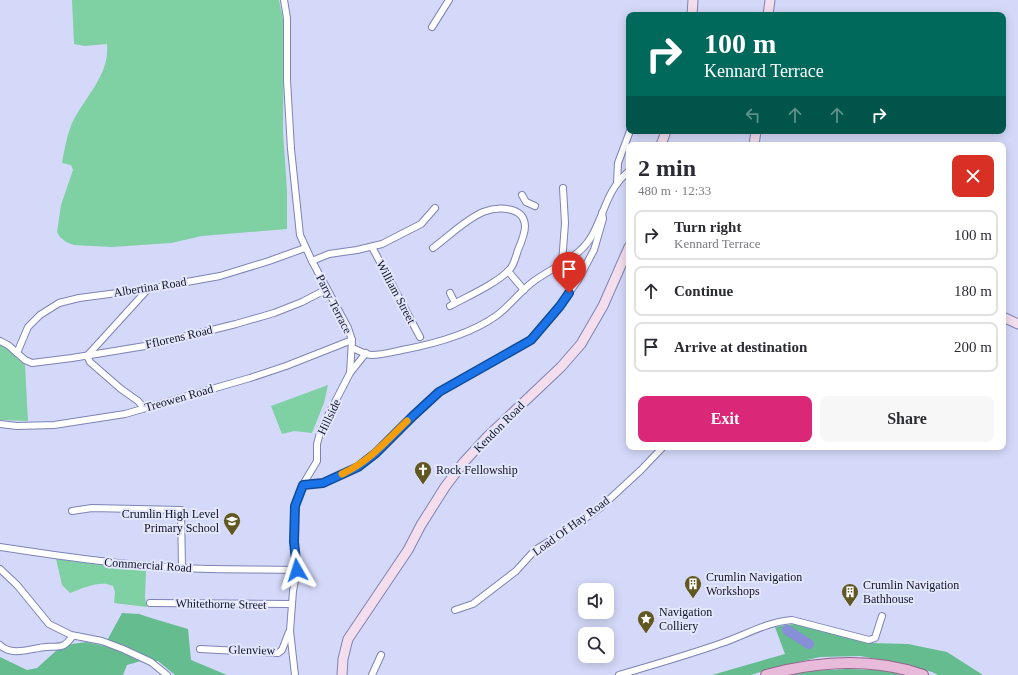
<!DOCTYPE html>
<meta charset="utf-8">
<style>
body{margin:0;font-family:Georgia,serif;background:#f7f7f7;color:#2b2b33;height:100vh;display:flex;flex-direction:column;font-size:15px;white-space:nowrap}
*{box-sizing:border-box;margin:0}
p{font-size:13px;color:#7c7c81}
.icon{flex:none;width:22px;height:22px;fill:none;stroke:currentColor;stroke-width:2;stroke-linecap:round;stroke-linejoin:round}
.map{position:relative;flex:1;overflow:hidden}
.details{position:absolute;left:626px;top:142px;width:380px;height:308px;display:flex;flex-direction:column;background:#fff;border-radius:8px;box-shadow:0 2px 10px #0003}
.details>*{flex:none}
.hud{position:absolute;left:626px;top:12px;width:380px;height:122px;border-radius:8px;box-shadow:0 2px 10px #0003;background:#00695c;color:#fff;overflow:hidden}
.buttons{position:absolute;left:578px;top:583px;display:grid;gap:8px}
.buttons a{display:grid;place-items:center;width:36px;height:36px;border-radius:8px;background:#fff;box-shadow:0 2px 10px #0003;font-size:20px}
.pin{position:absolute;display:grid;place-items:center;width:34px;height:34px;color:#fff;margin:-41px -17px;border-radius:50% 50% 50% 0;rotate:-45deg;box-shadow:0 0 4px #0007}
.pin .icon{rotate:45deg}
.me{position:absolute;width:44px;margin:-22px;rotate:354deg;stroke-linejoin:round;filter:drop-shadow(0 0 3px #0008)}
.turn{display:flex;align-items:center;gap:14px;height:84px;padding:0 12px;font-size:18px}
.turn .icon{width:52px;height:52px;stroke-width:2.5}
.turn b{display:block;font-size:28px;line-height:34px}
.lanes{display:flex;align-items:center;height:38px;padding:0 12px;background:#0003;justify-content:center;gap:20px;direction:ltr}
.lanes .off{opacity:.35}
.round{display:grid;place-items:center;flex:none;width:42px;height:42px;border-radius:8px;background:#f7f7f7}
.headline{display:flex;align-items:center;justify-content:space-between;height:68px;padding:0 12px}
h1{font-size:24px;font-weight:600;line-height:30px}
.cta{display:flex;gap:8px;margin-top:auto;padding:8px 12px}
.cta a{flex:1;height:46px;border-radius:8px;background:#db2777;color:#fff;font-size:16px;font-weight:600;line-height:46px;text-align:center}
.cta a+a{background:#f7f7f7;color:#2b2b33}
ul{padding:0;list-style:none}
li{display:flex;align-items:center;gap:12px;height:50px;margin:0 8px 6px;padding:0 4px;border:2px solid #e1e1e2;border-radius:8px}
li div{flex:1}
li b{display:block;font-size:15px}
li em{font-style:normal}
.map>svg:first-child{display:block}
</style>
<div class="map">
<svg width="1018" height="675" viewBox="0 0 1018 675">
<rect width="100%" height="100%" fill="#d4d9f9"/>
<g fill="#7fd0a3">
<path d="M 72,0 L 279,0 L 284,24 L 283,131 L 287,191 L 287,229 L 202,236 L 171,243 L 112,247 L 74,245 L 66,242 L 60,237 L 57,232 L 61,205 L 73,170 L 71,165 L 62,163 C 64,151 68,130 74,119 C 87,95 110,73 107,44 L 84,46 L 74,44 Z"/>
<path d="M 0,345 L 6,348 L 25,365 L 28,421 L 0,420 Z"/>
<path d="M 328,385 L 324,403 L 312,433 L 294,431 L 282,434 L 271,406 Z"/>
<path d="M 56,559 L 146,571 L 145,598 L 147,607 L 114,603 L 115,592 L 113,586 C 99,580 84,588 70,593 L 62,585 Z"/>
</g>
<g fill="#65bc8e">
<path d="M 122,613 L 139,614 L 148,617 L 188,629 L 191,660 L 227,675 L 175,675 L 158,661 L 141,661 L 127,665 L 123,675 L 0,675 L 0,657 L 27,670 L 37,668 L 57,650 L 72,644 L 86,642 L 104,646 Z"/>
<path d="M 794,624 L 871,643 L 908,644 L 947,652 L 983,675 L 938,675 L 932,672 L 899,663 L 860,656 L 820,657 L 773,668 L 751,675 L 712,675 L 785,654 L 775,627 Z"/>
<path d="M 846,669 L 884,670 L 902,675 L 792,675 L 810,671 Z"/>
</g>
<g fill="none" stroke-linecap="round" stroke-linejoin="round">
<path stroke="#878fd9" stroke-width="10" d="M 787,630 L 809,644"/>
<defs>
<g id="street">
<path d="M 284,0 L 287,18 L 287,80 L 291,149 L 300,235 L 312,261 L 348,328 L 352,340 L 350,373 L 321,429 L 317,444 L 317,461 L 305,481 L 295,506 L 294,542 L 297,570 L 293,591 L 290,631 L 295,675"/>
<path d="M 432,27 L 449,0"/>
<path d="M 617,183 L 618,163 L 630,131"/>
<path d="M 522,195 L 526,202 L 535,206"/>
<path d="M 372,247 L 420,337"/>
<path d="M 433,248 C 448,237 466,219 483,212 C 496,207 524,205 525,226 C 525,234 521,243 518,250 C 516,256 514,265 510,269 C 498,283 466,297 450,306"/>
<path d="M 312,261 L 329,254 L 357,250 L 382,244 L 421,224 L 435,208"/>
<path d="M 562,264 L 565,223 L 563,188"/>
<path d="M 508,271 L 524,290"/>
<path d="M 450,293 L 455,303"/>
<path d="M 0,341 L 8,345 L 25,360 L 32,363 L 72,358 L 151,345 L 236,324 L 274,313 L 302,302 L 327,289"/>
<path d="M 352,348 C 358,350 366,355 372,355 C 382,355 392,352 402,350 C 434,344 469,335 496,316 C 510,306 520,291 534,281 C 553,267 577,259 590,239 C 605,215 605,191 629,171"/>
<path d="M 17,353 L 28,327 L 40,315 L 59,303 L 79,298 L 148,289 L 220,276 L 269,261 L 305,248"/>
<path d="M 350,373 L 366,353"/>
<path d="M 144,408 L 138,401 L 121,389 L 90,362 L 87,356 L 148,289"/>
<path d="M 0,424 L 17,426 L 54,425 L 125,414 L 250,378 L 286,366 L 352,340"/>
<path d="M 303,485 L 323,483 L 358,467 L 376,453 L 402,426 L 439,392 L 531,339 L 560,306 L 578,280 L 594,250 L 603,219 L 602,213"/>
<path d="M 72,511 L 92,508 L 181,510 L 182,568"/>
<path d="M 0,547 C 60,556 120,565 181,568 C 220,570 259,569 297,570"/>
<path d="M 0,569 L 17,585 L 49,624 L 71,635 L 102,641 L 123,649 L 151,662 L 167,675"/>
<path d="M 150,603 L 292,604"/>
<path d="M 455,610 L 473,604 L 516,571 L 535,550 L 568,530 L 600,508 L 641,470 L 663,447"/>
<path d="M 0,645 C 12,657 32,648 46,647 C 52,646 59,648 64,645 C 68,643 70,639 73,636"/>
<path d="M 200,649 L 278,653 L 282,650 L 289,632"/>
<path d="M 372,675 L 381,655"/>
<path d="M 619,675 C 653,665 688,655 722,643 C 745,635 767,622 792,620 L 869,640 L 875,638 L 882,616"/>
</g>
<g id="secondary">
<path d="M 692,15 L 693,0"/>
<path d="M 768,15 L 770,0"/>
<path d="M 661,145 L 666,131"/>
<path d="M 754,145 L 756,131"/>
<path d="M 1003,317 L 1018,324"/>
<path d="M 342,675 L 343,659 L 348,639 L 408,550 L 421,525 L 445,487 L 463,463 L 488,436 L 561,367 L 581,344 L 603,306 L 629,247"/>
</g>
<path id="primary" d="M 766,675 C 818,661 872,657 923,675"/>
</defs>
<use href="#street" stroke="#7d83b4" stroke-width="8"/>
<use href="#secondary" stroke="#7d83b4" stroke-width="11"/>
<use href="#primary" stroke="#93638c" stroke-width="12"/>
<use href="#street" stroke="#fff" stroke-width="6"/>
<use href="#secondary" stroke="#f4dded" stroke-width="9"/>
<use href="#primary" stroke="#e8bbdb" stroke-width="10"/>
</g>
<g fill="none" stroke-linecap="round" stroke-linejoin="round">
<defs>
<path id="route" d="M 297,570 L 294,542 L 295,506 L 303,485 L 323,483 L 358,467 L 376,453 L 413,416 L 439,392 L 531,340 L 560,306 L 569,293"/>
</defs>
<use href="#route" stroke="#114b97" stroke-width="10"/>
<use href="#route" stroke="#1a73e8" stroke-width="7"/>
<path stroke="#f59e0b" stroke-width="7" d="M 342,474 C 371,460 384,443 407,421"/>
</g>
<defs>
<symbol id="church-pin" viewBox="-11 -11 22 30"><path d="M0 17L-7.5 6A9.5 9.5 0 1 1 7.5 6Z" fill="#615723" stroke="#e3e7fd"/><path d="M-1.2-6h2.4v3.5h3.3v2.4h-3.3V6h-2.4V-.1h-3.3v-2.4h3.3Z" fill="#fff"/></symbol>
<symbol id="school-pin" viewBox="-11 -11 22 30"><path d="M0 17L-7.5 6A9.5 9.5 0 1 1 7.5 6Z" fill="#615723" stroke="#e3e7fd"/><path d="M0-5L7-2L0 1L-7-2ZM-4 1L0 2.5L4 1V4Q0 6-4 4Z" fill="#fff"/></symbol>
<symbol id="building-pin" viewBox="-11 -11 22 30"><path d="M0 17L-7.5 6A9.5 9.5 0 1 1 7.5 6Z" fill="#615723" stroke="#e3e7fd"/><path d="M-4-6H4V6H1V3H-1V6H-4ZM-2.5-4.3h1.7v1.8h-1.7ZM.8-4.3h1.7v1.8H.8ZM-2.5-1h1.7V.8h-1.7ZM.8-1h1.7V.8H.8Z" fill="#fff"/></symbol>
<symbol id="sight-pin" viewBox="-11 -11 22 30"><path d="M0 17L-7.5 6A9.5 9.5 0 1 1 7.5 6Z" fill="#615723" stroke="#e3e7fd"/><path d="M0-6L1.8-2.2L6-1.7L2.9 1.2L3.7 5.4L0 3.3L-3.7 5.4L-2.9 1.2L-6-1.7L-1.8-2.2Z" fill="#fff"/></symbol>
</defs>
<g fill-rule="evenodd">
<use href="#church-pin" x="413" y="460" width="20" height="27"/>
<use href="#school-pin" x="222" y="511" width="20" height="27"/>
<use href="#building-pin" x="683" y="574" width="20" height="27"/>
<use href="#building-pin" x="840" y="582" width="20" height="27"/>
<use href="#sight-pin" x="636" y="609" width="20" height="27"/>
</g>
<g text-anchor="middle" stroke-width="4" stroke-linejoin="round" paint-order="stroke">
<g font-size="12" fill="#111325" stroke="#e3e7fd">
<text transform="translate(150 287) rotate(-9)" y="4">Albertina Road</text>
<text transform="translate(396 292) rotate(62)" y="4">William Street</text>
<text transform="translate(334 304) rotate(63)" y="4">Parry Terrace</text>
<text transform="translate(179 337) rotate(-13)" y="4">Fflorens Road</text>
<text transform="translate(179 398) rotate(-16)" y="4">Treowen Road</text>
<text transform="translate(329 417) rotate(-64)" y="4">Hillside</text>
<text transform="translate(499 427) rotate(-45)" y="4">Kendon Road</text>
<text transform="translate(571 526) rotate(-36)" y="4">Load Of Hay Road</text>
<text transform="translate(148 565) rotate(4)" y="4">Commercial Road</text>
<text transform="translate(221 604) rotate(1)" y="4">Whitethorne Street</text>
<text transform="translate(252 650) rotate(1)" y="4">Glenview</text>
</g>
<g font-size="12" fill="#111325" stroke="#e3e7fd" text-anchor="start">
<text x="436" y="474">Rock Fellowship</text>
<text x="219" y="518" text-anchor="end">Crumlin High Level<tspan x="219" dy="14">Primary School</tspan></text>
<text x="706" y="581">Crumlin Navigation<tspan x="706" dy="14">Workshops</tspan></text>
<text x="863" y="589">Crumlin Navigation<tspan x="863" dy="14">Bathhouse</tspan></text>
<text x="659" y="616">Navigation<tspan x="659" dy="14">Colliery</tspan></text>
</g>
</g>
</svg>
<div class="buttons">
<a><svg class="icon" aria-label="sound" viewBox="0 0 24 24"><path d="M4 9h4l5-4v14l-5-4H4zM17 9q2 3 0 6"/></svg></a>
<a><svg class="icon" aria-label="search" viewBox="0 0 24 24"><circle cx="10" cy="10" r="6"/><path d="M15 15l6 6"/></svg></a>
</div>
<div class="pin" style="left:569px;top:293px;background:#d93025"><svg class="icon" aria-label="arrive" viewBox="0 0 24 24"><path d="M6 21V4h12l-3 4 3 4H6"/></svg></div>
<svg class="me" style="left:297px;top:570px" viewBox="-20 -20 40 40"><path d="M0-17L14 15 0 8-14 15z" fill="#1a73e8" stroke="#fff" stroke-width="4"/></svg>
<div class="hud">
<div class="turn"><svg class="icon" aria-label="right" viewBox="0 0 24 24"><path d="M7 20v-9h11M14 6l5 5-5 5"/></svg><div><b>100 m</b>Kennard Terrace</div></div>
<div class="lanes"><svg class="icon off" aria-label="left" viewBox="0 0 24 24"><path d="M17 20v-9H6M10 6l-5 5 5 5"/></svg><svg class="icon off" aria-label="ahead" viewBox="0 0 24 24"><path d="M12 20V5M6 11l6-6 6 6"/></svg><svg class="icon off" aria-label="ahead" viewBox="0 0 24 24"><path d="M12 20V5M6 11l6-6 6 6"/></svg><svg class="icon" aria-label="right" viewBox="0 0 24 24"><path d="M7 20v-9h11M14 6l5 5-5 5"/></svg></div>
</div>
<section class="details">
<div class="headline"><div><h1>2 min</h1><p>480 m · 12:33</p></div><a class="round" style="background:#d93025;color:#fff"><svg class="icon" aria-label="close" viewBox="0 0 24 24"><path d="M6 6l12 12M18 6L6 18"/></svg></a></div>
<ul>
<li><svg class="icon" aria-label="right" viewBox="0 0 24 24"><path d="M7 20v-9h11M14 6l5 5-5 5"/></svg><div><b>Turn right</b><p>Kennard Terrace</p></div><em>100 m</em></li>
<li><svg class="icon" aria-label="ahead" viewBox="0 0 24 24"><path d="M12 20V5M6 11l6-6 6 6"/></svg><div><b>Continue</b></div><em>180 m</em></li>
<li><svg class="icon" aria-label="arrive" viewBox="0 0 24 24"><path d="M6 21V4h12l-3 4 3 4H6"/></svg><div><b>Arrive at destination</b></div><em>200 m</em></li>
</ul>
<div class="cta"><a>Exit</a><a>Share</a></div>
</section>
</div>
